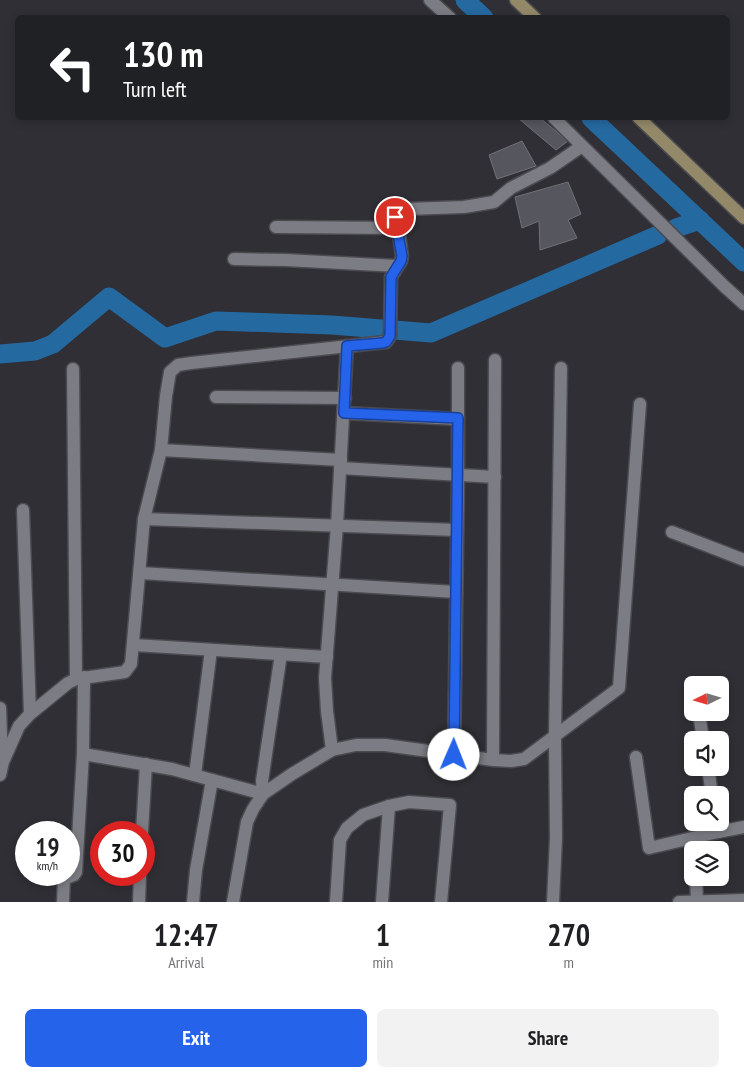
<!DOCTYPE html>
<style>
body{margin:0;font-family:"PT Sans Narrow",sans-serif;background:#f2f2f2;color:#202124;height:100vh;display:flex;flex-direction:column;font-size:19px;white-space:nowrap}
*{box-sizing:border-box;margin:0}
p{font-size:16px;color:#757577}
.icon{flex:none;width:28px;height:28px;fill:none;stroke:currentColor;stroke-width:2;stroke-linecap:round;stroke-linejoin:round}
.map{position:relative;height:902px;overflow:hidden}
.panel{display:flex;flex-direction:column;background:#fff;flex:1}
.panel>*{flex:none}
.banner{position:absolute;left:15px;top:15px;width:715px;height:105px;border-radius:8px;box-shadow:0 2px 8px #0003;background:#202124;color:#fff;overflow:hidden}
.needle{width:32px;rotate:265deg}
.fabs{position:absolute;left:684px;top:676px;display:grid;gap:10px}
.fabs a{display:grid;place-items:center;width:45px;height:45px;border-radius:8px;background:#fff;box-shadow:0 2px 8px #0003;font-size:25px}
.speed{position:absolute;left:15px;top:821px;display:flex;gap:10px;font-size:25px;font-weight:700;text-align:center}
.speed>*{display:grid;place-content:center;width:65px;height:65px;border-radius:50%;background:#fff;box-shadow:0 2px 8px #0003;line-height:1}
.speed small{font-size:12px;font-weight:400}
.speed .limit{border:8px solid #d22;background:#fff;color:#111}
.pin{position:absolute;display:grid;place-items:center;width:42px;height:42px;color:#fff;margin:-21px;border:2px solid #fff;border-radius:50%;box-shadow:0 1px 5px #0007}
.me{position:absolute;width:55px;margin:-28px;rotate:1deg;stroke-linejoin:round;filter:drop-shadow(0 0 4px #0008)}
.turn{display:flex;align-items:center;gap:18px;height:105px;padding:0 25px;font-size:22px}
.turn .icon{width:65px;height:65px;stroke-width:2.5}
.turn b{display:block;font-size:35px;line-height:42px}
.eta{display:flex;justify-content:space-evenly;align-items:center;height:85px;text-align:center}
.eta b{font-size:30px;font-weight:600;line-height:35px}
.primary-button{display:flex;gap:10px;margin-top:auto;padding:10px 25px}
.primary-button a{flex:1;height:58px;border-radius:8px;background:#2563eb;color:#fff;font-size:20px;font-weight:600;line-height:58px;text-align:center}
.primary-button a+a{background:#f2f2f2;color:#202124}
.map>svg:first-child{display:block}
</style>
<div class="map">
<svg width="744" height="902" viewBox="0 0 744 902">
<rect width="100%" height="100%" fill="#2f2f35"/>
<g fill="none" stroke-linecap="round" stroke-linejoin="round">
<g stroke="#2569a1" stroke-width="19">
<path d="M 465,0 L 484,18"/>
<path d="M 591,118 L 744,262"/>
<path d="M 676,228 L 700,220"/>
<path d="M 0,354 L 35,351 L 53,344 L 109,297 L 165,338 L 216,321 L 332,325 L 431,333 L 658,235"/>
</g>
</g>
<g fill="#56575e" stroke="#707077">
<path d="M 518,118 L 540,118 L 568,141 L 556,150 Z"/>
<path d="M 522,141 L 536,166 L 497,179 L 489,155 Z"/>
<path d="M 568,182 L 581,214 L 568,220 L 577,238 L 540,250 L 539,221 L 522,228 L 515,197 Z"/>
</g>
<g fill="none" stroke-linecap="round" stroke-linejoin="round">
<defs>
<g id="street">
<path d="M 430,0 L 450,18"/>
<path d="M 554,118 L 724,286 L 744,304"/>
<path d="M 276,227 L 398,228"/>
<path d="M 234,259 L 286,260 L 397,266"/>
<path d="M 73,369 L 76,679"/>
<path d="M 216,397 L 345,398"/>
<path d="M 344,413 L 458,419"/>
<path d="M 161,450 L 341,460"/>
<path d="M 340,468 L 495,477"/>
<path d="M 23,510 L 30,714"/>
<path d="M 144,519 L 457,530"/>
<path d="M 672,532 L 744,560"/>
<path d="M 140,573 L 456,592"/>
<path d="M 134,645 L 327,657"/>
<path d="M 0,708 L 2,759"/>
<path d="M 699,713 L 703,740"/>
<path d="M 332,750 L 327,711 L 325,678 L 337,525 L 347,346"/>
<path d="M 83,754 L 172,769 L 263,794 L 262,781 L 281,654"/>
<path d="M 454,755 L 458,475 L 458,368"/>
<path d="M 636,757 L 649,848 L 718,832"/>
<path d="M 493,760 L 511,761 L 524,759 L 619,688 L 640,404"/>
<path d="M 708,768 L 712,795"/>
<path d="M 0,775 L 3,762 L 19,726 L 30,714 L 68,683 L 76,679 L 125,672 L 131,664 L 144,519 L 161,450 L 166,396 L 170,372 L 178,365 L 191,363 L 386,342 L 390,336 L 391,277 L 401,261 L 402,256 L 396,213 L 399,210 L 406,209 L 464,207 L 494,202 L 511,188 L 550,168 L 582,146"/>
<path d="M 195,775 L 211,650"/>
<path d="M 716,822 L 718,832 L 744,827"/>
<path d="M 142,832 L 146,764"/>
<path d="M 696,878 L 697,901"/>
<path d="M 63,902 L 64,879 L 74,875 L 76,872 L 83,754 L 84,677"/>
<path d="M 139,902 L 140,875"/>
<path d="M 193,902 L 196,870 L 212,780"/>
<path d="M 233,902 L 247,822 L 253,809 L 263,794 L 292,774 L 332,750 L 356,745 L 385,745 L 493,760 L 495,360"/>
<path d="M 336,902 L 340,840 L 347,828 L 363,815 L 389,806 L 409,802 L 450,805 L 441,902"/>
<path d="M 382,902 L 389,806"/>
<path d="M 553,902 L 556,838 L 555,736 L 561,368"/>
<path d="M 679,902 L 744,900"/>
</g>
<g id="secondary">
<path d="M 516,0 L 535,18"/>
<path d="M 639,118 L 744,218"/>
</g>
</defs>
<use href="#street" stroke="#4a4a4f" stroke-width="15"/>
<use href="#secondary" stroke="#4a4a4f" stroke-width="15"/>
<use href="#street" stroke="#7c7c84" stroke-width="12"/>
<use href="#secondary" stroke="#938969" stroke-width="12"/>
</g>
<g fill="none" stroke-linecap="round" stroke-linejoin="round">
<defs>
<path id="route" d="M 395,217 L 402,256 L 401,261 L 391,277 L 390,336 L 386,342 L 382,343 L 347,346 L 344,413 L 458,418 L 454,755"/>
</defs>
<use href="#route" stroke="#184099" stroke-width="12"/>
<use href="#route" stroke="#2563eb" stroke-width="9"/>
</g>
</svg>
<div class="fabs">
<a><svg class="needle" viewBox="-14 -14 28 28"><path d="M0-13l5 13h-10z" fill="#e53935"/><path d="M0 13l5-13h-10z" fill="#757577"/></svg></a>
<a><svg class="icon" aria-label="sound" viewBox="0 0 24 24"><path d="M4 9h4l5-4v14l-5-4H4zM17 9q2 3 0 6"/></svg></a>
<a><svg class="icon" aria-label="search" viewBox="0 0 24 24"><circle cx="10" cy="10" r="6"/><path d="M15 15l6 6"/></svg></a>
<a><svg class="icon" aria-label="layers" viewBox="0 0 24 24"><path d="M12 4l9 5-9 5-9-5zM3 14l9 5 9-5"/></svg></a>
</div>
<div class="speed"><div>19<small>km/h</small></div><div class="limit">30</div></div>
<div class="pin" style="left:395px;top:217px;background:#d93025"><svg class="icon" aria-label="arrive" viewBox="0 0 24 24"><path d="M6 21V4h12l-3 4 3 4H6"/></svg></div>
<svg class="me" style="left:454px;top:755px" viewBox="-20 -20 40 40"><circle r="19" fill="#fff"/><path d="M0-13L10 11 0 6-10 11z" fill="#2563eb"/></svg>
<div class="banner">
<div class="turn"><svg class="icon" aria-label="left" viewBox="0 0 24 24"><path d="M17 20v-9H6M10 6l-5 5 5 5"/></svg><div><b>130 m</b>Turn left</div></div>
</div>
</div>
<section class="panel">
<div class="eta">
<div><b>12:47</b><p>Arrival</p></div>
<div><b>1</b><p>min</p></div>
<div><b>270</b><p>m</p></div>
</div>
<div class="primary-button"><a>Exit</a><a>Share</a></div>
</section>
